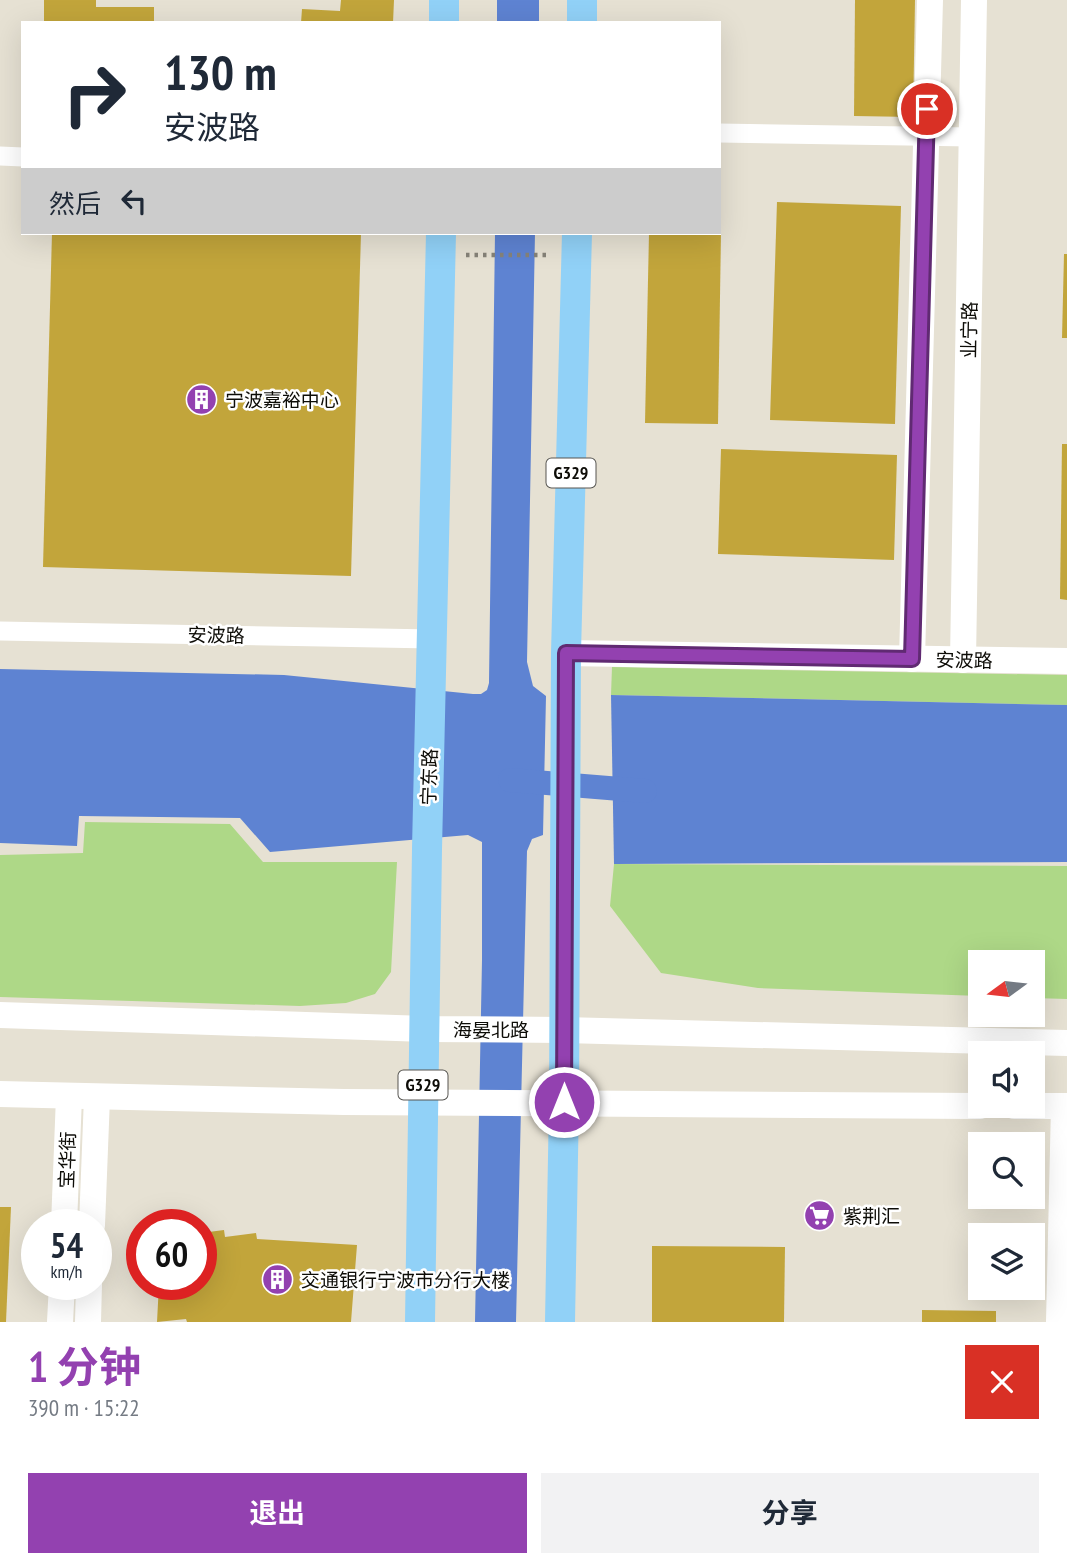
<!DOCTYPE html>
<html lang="zh">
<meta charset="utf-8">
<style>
body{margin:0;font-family:"PT Sans Narrow","Noto Sans SC",sans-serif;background:#f2f2f3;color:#1f2937;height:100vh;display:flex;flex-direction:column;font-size:26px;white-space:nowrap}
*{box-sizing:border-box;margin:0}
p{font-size:23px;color:#747a83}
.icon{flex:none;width:38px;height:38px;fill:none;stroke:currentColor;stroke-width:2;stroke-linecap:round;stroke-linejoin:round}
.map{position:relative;height:1322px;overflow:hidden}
.details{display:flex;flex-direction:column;background:#fff;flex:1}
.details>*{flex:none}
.banner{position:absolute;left:21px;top:21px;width:700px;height:214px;border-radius:0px;box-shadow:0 7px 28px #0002;background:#fff;color:#1f2937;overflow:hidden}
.needle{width:46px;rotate:255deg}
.fabs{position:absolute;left:968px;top:950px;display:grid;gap:14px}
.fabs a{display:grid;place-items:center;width:77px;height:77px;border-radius:0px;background:#fff;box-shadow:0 7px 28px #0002;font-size:35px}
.speed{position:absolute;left:21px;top:1209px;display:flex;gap:14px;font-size:35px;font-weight:700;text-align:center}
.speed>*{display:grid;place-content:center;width:91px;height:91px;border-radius:50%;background:#fff;box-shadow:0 7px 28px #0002;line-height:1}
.speed small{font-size:18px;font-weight:400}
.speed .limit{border:10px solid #d22;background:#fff;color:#111}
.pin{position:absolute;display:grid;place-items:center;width:60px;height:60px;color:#fff;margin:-30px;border:4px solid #fff;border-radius:50%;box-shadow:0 2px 7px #0007}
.me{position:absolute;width:77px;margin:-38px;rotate:0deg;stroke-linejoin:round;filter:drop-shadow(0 0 5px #0008)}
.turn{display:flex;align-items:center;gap:24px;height:147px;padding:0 28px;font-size:32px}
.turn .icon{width:91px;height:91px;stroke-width:2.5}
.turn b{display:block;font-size:49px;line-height:60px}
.then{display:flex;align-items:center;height:66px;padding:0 28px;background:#0003;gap:14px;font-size:26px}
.round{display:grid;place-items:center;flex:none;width:74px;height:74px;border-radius:0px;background:#f2f2f3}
.summary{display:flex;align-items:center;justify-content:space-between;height:119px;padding:0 28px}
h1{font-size:42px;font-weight:700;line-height:52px;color:#9341b0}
.action{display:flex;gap:14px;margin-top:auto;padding:14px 28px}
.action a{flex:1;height:80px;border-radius:0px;background:#9341b0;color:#fff;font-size:28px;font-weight:700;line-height:80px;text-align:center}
.action a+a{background:#f2f2f3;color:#1f2937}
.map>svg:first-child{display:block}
</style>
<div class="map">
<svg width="1067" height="1322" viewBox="0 0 1067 1322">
<rect width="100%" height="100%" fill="#e6e1d3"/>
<g fill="#aed887">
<path d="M 612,667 L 1067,675 L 1067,705 L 611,695 Z"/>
<path d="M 85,822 L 230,824 L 263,862 L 397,862 L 391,972 L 375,994 L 346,1003 L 300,1006 L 0,997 L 0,855 L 83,853 Z"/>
<path d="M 614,864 L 1067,866 L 1067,999 L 1033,998 L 1032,962 L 980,962 L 980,996 L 758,988 L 661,973 L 610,906 Z"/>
</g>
<g fill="#5e83d2">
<rect x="497" y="0" width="42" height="23"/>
<path d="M 495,233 L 535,233 L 527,662 L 533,686 L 546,696 L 543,835 L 532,839 L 527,851 L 516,1322 L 475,1322 L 482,960 L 482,842 L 468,835 L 270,852 L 240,818 L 79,816 L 77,846 L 0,843 L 0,669 L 284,675 L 473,694 L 481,694 L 487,690 L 489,683 Z"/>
<path d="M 611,695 L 1067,705 L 1067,862 L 614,864 Z"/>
</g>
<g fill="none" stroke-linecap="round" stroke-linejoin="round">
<path stroke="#5e83d2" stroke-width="24" d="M 510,780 L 645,791"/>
</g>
<g fill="#c2a53b">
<path d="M 44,0 L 96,0 L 96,7 L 154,7 L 154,23 L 44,23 Z"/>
<path d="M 341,0 L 394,0 L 393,23 L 301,23 L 302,9 L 340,11 Z"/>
<path d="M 855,0 L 915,0 L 913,117 L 854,116 Z"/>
<path d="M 777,202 L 901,206 L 895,424 L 770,420 Z"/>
<path d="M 52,233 L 361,233 L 351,576 L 43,567 Z"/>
<path d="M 649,233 L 721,233 L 718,424 L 645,423 Z"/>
<path d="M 1064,254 L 1067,254 L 1067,338 L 1062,338 Z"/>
<path d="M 1062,444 L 1067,444 L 1067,600 L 1060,599 Z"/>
<path d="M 721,449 L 897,455 L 894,560 L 718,554 Z"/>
<path d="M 0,1207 L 11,1207 L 6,1322 L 0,1322 Z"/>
<path d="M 224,1230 L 225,1237 L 256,1233 L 257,1239 L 357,1245 L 351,1322 L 187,1322 L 186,1319 L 157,1322 L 159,1284 L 201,1284 L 201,1233 Z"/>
<path d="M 652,1246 L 785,1247 L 784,1322 L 652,1322 Z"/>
<path d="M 922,1310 L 996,1311 L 996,1322 L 922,1322 Z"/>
</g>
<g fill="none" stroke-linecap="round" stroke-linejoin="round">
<path stroke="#868379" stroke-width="4.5" stroke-dasharray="3.5 5" stroke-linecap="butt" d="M 466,255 L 551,255"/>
<g stroke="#fff" stroke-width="19">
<path d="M 719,133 L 972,137"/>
<path d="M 0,156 L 23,157"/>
<path d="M 0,631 L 433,639"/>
</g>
<g stroke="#fff" stroke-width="26">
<path d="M 566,653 L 1067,661"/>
<path d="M 912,659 L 930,0"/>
<path d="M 963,660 L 974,0"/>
<path d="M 0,1015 L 426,1029 L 564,1030 L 1067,1043"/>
<path d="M 0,1094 L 344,1102 L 980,1106"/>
<path d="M 1014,1106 L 1067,1106"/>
<path d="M 64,1225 L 69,1096"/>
<path d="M 92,1225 L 97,1097"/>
<path d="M 60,1322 L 62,1284"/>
<path d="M 88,1322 L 89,1284"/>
<path d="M 1059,1322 L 1064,1106"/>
</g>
<g stroke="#91d1f7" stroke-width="30">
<path d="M 444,23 L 444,0"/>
<path d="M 582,23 L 582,0"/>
<path d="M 420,1322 L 427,849 L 441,233"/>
<path d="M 560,1322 L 564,1102 L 566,653 L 577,233"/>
</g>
</g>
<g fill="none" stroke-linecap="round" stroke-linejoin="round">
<defs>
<path id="route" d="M 564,1102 L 566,653 L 912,659 L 927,109"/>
</defs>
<use href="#route" stroke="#602a72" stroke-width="18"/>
<use href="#route" stroke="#9341b0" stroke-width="12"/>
</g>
<defs>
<symbol id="building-disc" viewBox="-11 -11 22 22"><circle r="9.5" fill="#9341b0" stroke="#fff"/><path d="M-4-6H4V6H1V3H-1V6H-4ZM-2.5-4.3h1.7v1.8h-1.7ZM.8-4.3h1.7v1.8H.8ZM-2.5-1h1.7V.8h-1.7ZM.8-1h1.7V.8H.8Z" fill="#fff"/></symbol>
<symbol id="supermarket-disc" viewBox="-11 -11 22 22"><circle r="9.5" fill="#9341b0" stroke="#fff"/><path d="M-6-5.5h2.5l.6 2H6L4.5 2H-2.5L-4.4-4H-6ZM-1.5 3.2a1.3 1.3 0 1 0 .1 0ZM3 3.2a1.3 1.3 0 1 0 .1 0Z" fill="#fff"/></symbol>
</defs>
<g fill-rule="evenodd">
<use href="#building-disc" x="184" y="382" width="35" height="35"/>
<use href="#supermarket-disc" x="802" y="1198" width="35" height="35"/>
<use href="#building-disc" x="260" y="1262" width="35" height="35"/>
</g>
<g text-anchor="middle" stroke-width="5" stroke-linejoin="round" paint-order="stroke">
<g fill="#fff" stroke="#565551" stroke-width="2">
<rect x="546.5" y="458.5" width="49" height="29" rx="5"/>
<rect x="398.5" y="1070.5" width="49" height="29" rx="5"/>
</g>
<g font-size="18" font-weight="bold" fill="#0d0c07">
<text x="571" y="479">G329</text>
<text x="423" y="1091">G329</text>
</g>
<g font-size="19" fill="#0d0c07" stroke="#fff">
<text transform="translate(969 330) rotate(-89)" y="7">业宁路</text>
<text transform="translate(216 635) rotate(1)" y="7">安波路</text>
<text transform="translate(964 660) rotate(1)" y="7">安波路</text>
<text transform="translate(429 777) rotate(-88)" y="7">宁东路</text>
<text x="491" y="1037">海晏北路</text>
<text transform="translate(67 1160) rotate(-88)" y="7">宝华街</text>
</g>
<g font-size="19" fill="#0d0c07" stroke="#fff" text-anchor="start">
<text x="225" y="407">宁波嘉裕中心</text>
<text x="843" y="1223">紫荆汇</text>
<text x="301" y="1287">交通银行宁波市分行大楼</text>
</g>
</g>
</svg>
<div class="fabs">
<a><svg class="needle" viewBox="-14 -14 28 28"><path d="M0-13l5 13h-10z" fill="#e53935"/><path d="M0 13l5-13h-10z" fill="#747a83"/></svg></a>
<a><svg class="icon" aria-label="sound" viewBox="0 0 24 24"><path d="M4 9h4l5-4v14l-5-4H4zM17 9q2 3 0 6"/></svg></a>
<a><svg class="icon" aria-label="search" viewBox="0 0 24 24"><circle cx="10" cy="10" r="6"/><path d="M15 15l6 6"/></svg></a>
<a><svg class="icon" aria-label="layers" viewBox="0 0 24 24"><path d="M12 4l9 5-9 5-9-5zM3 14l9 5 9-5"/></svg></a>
</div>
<div class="speed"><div>54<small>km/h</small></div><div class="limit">60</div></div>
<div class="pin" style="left:927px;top:109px;background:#d93025"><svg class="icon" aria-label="arrive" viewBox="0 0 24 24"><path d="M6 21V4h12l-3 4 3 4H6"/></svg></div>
<svg class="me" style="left:564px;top:1102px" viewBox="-20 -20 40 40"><circle r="17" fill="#9341b0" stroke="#fff" stroke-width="3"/><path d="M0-11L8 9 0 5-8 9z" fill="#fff"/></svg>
<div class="banner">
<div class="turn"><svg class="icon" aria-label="right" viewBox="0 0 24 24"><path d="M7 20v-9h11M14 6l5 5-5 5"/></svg><div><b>130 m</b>安波路</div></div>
<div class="then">然后<svg class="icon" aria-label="left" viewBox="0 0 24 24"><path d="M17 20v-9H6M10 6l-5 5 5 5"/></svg></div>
</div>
</div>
<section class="details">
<div class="summary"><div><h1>1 分钟</h1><p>390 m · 15:22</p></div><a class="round" style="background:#d93025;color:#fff"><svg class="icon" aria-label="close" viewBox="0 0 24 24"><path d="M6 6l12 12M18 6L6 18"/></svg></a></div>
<div class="action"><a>退出</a><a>分享</a></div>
</section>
